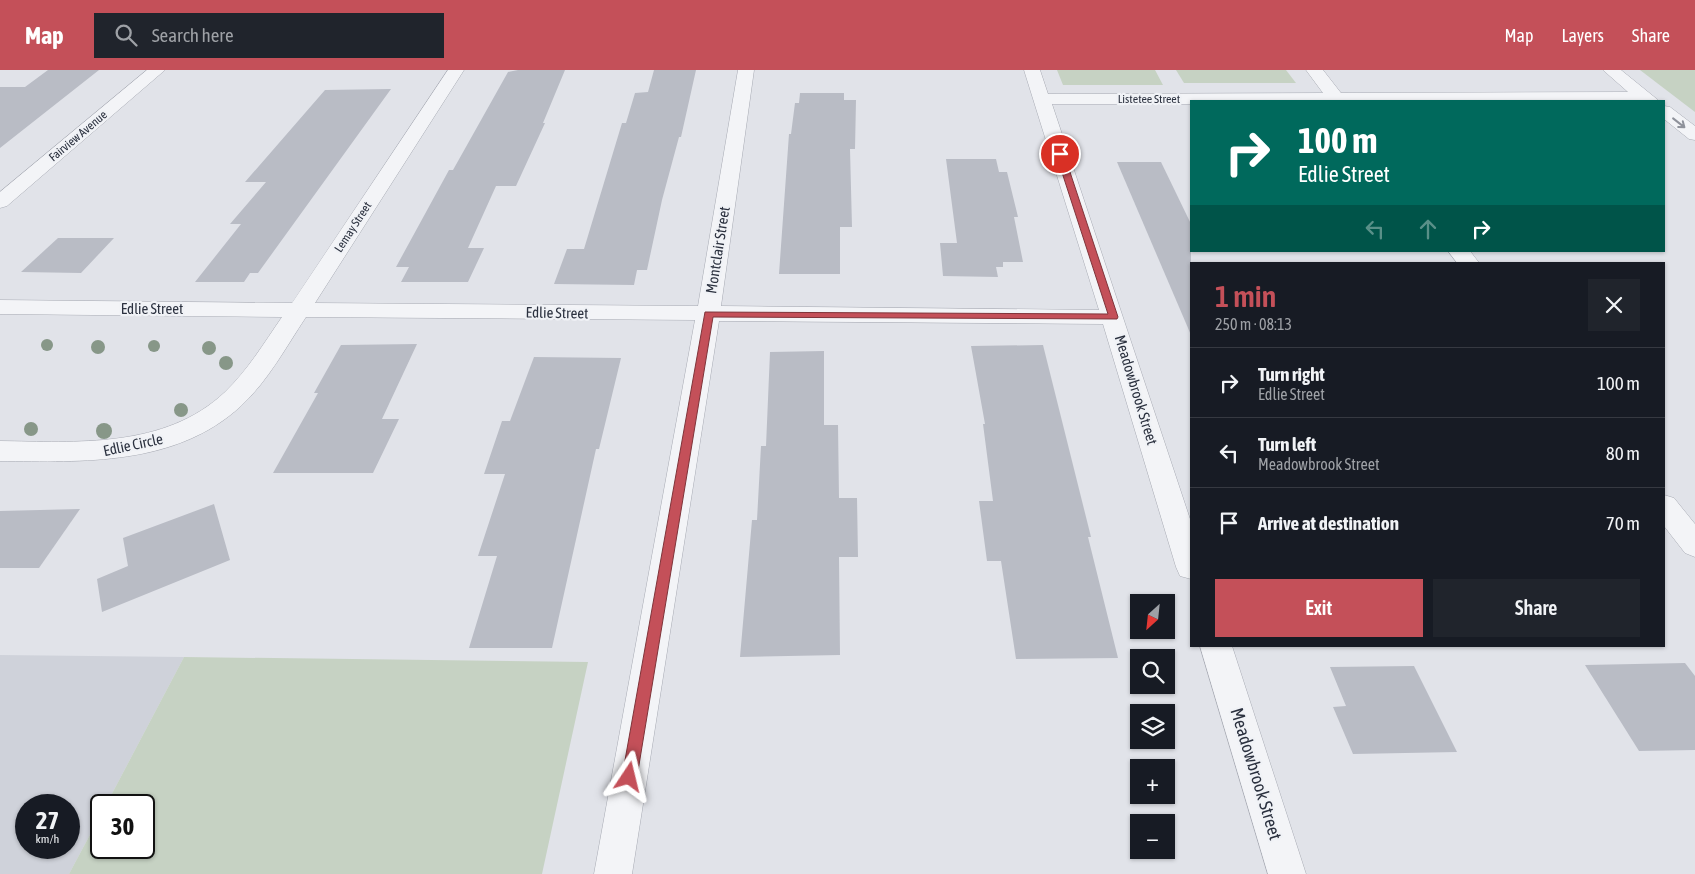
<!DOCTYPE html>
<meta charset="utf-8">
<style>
body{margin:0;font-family:"Asap Condensed",sans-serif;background:#20242c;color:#f1f3f6;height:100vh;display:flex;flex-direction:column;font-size:19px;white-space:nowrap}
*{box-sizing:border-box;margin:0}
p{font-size:16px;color:#9ea1a6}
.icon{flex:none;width:28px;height:28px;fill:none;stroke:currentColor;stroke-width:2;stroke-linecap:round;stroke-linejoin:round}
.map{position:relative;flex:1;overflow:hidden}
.side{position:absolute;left:1190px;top:192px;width:475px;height:385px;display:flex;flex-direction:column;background:#171b24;border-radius:0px;box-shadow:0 1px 4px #0004}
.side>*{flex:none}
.hud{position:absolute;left:1190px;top:30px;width:475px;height:152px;border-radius:0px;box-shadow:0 1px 4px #0004;background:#00695c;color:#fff;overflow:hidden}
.needle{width:32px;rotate:207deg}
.fabs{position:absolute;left:1130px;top:524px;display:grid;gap:10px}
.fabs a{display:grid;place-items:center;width:45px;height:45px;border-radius:0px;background:#171b24;box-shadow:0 1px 4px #0004;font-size:25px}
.speed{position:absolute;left:15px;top:724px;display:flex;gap:10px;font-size:25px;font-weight:700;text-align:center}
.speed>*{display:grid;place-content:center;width:65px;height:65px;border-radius:50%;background:#171b24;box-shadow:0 1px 4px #0004;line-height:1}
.speed small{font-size:12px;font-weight:400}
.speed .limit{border:2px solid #111;border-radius:8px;background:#fff;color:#111}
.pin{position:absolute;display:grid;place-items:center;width:42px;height:42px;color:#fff;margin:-21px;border:2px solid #fff;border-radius:50%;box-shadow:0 1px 5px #0007}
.me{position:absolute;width:55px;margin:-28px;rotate:10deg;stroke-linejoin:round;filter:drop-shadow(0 0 4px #0008)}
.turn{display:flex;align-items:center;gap:18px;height:105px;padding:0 25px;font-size:22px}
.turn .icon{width:65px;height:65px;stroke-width:2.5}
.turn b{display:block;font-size:35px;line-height:42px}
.lanes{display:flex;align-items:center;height:48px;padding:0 25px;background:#0003;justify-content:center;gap:25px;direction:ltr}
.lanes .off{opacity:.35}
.round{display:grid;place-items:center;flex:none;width:52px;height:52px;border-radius:0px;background:#20242c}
.headline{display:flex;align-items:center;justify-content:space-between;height:85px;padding:0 25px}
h1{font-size:30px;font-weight:600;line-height:38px;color:#c45059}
.cta{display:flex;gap:10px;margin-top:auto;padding:10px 25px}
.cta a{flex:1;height:58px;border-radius:0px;background:#c45059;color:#fff;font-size:20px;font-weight:600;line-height:58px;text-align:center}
.cta a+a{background:#20242c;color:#f1f3f6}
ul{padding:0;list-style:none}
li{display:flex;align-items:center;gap:15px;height:70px;padding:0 25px;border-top:1px solid #363941}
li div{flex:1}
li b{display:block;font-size:19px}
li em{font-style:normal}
header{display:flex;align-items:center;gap:30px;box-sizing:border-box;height:70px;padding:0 25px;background:#c45059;color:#fff}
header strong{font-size:24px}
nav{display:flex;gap:28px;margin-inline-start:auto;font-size:18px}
.search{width:350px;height:45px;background:#20242c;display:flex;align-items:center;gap:12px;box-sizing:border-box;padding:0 18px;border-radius:0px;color:#9ea1a6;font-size:19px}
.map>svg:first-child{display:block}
</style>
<header>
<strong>Map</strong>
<div class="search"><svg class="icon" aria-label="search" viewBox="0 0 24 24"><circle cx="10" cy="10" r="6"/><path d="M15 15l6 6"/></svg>Search here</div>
<nav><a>Map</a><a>Layers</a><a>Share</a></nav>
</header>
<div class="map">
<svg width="1695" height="804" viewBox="0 0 1695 804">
<rect width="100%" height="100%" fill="#e1e3e9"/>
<path fill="#cfd2da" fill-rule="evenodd" d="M 0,585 L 184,587 L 106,735 L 101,735 L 101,744 L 69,804 L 0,804 ZM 26,735 L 69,735 L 69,778 L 26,778 Z"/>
<g fill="#c6d2c3">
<path d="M 1057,0 L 1155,0 L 1163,15 L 1063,15 Z"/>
<path d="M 1176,0 L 1286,0 L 1296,13 L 1184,13 Z"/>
<path d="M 1640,0 L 1695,0 L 1695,42 Z"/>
<path d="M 184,587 L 588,592 L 542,804 L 69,804 L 101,744 L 101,778 L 144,778 L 144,735 L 106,735 Z"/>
</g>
<g fill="#b9bcc5">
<path d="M 48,0 L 99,0 L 0,78 L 0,17 L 25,17 Z"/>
<path d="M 518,0 L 565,0 L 543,53 L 545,53 L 516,116 L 496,116 L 468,178 L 484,178 L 468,212 L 401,212 L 409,197 L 396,197 L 449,100 L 453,100 L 508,2 Z"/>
<path d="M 654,0 L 696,0 L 681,67 L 679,67 L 662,130 L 647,200 L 637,200 L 634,215 L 554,214 L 567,179 L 584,179 L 622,53 L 626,53 L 635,23 L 648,22 Z"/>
<path d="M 391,19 L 258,203 L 250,203 L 244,212 L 195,212 L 241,154 L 230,154 L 266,112 L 245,112 L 325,20 Z"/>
<path d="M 800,23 L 844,23 L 844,30 L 856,30 L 855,79 L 850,79 L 852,157 L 840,157 L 840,204 L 779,204 L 789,64 L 791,64 L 795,33 L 799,33 Z"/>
<path d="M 946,89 L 996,89 L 999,102 L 1007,102 L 1018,147 L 1014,147 L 1023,192 L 1003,192 L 1003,197 L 996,197 L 998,207 L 943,206 L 940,173 L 957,173 Z"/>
<path d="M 1117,92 L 1161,92 L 1191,154 L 1191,265 Z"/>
<path d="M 58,168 L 114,168 L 81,203 L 21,202 Z"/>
<path d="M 417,274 L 382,349 L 399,349 L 373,403 L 273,403 L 318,323 L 314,323 L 341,275 Z"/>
<path d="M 1043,275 L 1091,467 L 1088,467 L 1118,588 L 1016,589 L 1001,491 L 987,491 L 979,431 L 993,431 L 983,354 L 985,354 L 971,276 Z"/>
<path d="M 824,281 L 824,355 L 838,355 L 839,428 L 857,428 L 858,487 L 839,487 L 840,585 L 740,587 L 752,450 L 757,450 L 761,376 L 766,376 L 770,282 Z"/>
<path d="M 534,287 L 621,288 L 599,379 L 596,379 L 552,578 L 469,578 L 497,486 L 478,486 L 505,404 L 484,404 L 502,351 L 510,351 Z"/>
<path d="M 214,434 L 230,490 L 102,542 L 97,509 L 128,496 L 123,468 Z"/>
<path d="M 80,439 L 39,498 L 0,498 L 0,441 Z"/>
<path d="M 1685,593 L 1695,606 L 1695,680 L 1639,681 L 1585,595 Z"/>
<path d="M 1414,596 L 1457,682 L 1353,684 L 1333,637 L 1346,636 L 1330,597 Z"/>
</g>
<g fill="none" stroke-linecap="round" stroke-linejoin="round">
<defs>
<g id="minor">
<path d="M 147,0 L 165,0 L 7,136 L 0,138 L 0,122 Z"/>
<path d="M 448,0 L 464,0 L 315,233 L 698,236 L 738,0 L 754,0 L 721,236 L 1099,240 L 1024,0 L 1040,0 L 1048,24 L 1323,23 L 1306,0 L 1323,0 L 1341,23 L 1628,22 L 1603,0 L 1621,0 L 1658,30 L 1191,31 L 1191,34 L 1052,34 L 1191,452 L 1191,509 L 1180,506 L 1176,497 L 1103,254 L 719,251 L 632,804 L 594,804 L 695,250 L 306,247 C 286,277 268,311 241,336 C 176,396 83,392 0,391 L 0,371 C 76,372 165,379 225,322 C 248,300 264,273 282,247 L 0,244 L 0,230 L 292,233 Z"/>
<path d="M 1664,36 L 1670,37 L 1695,56 L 1695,70 L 1689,69 L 1664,49 Z"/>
<path d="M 1448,181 L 1470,181 L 1480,194 L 1458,194 Z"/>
<path d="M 1664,425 L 1674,428 L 1695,454 L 1695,487 L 1685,483 L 1664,456 Z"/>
<path d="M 1200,576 L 1232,576 L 1306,804 L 1268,804 Z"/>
</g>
</defs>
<use href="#minor" stroke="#a7aab3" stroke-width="1"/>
<use href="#minor" fill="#f3f4f7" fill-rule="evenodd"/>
</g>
<g fill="#879788">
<circle cx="47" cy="275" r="6"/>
<circle cx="154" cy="276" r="6"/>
<circle cx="98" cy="277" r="7"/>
<circle cx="209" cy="278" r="7"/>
<circle cx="226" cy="293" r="7"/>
<circle cx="181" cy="340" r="7"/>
<circle cx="31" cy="359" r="7"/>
<circle cx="104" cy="361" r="8"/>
</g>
<defs><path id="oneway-shaft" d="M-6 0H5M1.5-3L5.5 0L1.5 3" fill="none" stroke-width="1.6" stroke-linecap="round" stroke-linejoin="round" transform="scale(1.25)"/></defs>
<use stroke="#8f929b" href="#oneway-shaft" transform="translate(1679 53) rotate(38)"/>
<path fill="#c45059" stroke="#7f343a" d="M 1060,81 L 1064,84 L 1118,247 L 1117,249 L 713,247 L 637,707 L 635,712 L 629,714 L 624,712 L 622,707 L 705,242 L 1108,244 L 1056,84 Z"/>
<g text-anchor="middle" stroke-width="4.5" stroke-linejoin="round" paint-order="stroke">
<g font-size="12" fill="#2b313f" stroke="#f0f2f6">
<text x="1149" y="33">Listetee Street</text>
<text transform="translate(78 66) rotate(-40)" y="4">Fairview Avenue</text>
<text transform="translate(353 157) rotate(-57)" y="4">Lemay Street</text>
</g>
<g font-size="15" fill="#2b313f" stroke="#f0f2f6">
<text transform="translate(718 180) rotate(-81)" y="5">Montclair Street</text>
<text x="152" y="244">Edlie Street</text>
<text transform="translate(557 243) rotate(1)" y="5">Edlie Street</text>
<text transform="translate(1136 320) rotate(73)" y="5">Meadowbrook Street</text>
<text transform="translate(133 375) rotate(-12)" y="5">Edlie Circle</text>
</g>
<g font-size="18" fill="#2b313f" stroke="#f0f2f6">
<text transform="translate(1256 704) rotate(73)" y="6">Meadowbrook Street</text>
</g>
</g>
</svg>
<div class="fabs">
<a><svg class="needle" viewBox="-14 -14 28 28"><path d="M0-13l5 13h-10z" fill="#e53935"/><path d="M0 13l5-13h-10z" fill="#9ea1a6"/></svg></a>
<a><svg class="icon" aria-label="search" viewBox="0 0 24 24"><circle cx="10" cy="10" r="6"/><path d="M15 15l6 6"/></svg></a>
<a><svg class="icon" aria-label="layers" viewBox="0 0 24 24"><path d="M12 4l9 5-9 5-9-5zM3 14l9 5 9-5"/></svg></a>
<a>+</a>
<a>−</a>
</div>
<div class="speed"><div>27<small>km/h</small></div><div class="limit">30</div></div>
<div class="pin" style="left:1060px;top:84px;background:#d93025"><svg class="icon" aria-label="arrive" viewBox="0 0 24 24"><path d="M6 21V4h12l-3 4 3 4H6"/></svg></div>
<svg class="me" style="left:629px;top:707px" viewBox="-20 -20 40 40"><path d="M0-17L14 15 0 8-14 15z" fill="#c45059" stroke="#fff" stroke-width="4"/></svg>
<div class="hud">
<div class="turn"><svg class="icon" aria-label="right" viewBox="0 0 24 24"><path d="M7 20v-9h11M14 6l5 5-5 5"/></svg><div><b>100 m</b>Edlie Street</div></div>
<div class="lanes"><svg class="icon off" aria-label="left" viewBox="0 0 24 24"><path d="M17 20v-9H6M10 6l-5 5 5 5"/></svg><svg class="icon off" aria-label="ahead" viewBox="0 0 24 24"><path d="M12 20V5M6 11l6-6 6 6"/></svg><svg class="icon" aria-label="right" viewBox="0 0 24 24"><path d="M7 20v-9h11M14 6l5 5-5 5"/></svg></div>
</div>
<section class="side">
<div class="headline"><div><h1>1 min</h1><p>250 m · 08:13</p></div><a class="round"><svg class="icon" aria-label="close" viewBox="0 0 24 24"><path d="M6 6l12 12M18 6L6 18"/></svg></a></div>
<ul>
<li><svg class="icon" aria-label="right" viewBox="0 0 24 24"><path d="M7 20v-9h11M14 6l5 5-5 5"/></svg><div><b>Turn right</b><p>Edlie Street</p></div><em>100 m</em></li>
<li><svg class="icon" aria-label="left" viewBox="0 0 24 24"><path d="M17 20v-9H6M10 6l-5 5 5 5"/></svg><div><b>Turn left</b><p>Meadowbrook Street</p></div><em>80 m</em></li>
<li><svg class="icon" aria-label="arrive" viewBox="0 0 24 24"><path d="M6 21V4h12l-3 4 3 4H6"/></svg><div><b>Arrive at destination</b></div><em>70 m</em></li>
</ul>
<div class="cta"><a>Exit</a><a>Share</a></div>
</section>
</div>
